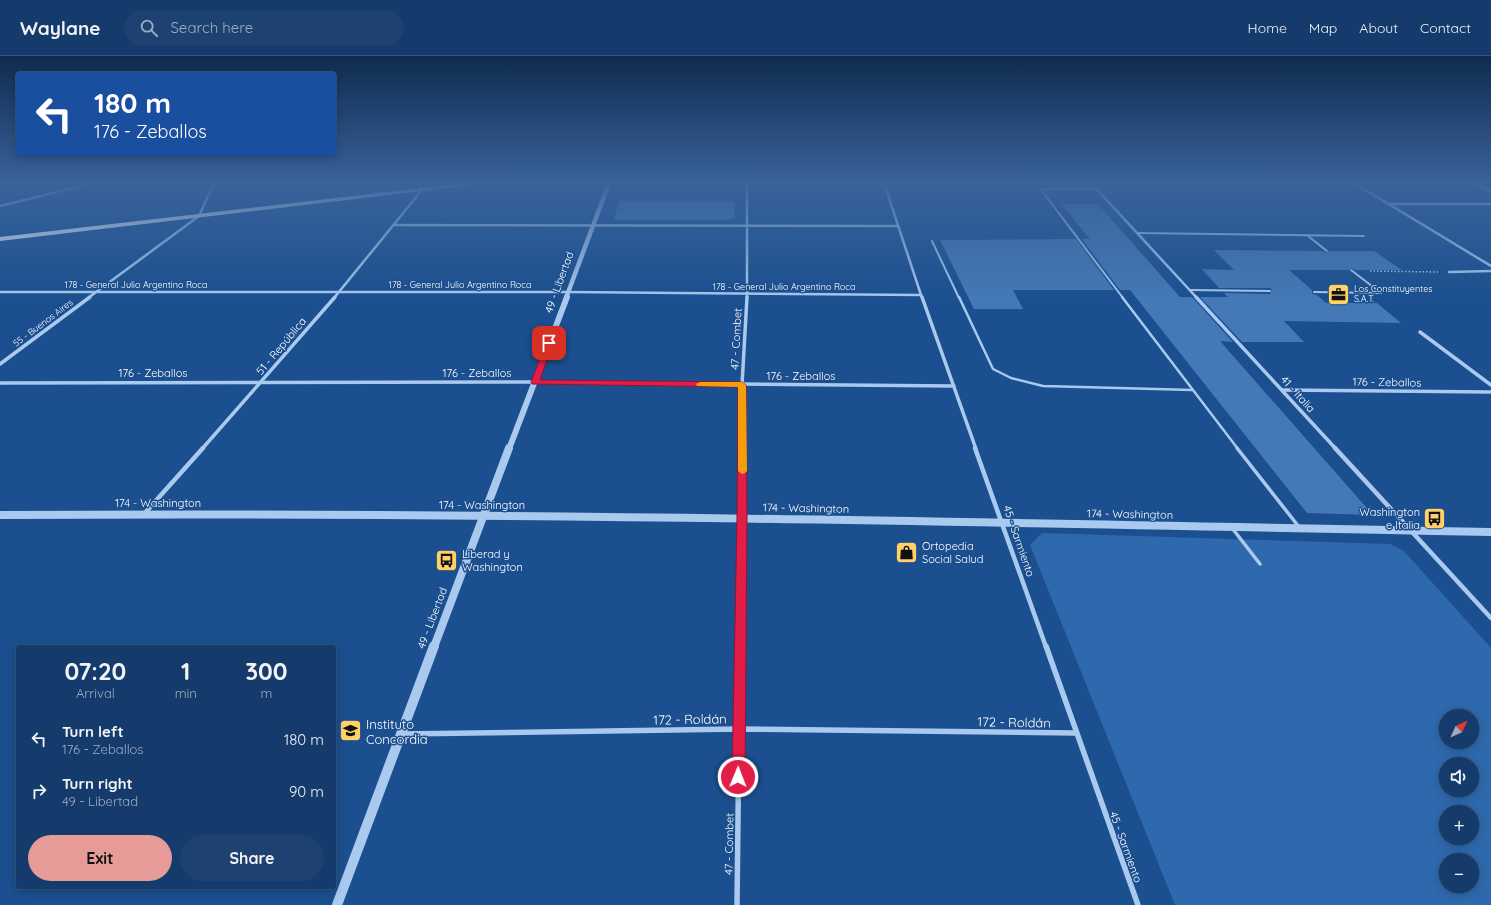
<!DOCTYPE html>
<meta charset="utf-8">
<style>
body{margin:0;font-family:Quicksand,sans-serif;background:#1d4271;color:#f1f3f6;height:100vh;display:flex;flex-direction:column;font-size:15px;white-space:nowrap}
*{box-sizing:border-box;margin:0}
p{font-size:13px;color:#9dadc1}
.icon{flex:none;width:22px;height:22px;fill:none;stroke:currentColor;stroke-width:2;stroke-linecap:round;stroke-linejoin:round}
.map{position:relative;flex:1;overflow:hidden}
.sheet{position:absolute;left:16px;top:589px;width:320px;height:244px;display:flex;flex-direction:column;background:#143b6b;border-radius:4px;box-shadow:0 2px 10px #0003,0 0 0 1px #33557e}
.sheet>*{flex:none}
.banner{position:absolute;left:16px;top:16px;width:320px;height:84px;border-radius:4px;box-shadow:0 2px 10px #0003,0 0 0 1px #33557e;background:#1a4fa0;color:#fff;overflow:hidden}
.needle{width:26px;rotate:46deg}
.buttons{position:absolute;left:1439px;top:653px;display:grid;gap:8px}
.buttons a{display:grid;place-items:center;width:40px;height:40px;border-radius:50%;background:#143b6b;box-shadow:0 2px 10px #0003,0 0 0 1px #33557e;font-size:20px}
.pin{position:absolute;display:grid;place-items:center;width:34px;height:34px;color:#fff;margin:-17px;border-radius:8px;box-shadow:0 2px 6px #0006}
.me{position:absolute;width:44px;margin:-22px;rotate:1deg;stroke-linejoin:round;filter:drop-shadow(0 0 3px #0008)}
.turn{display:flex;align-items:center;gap:14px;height:84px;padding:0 12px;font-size:18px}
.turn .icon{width:52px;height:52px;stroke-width:2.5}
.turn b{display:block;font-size:28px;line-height:34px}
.eta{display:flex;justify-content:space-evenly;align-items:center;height:68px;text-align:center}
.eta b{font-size:24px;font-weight:700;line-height:28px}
.cta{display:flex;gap:8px;margin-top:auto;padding:8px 12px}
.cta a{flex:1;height:46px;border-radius:24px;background:#e69b98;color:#111;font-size:16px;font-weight:700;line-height:46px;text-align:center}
.cta a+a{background:#1d4271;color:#f1f3f6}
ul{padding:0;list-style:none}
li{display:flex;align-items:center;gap:12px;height:52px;padding:0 12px}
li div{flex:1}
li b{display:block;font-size:15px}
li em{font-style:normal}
header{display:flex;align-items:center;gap:24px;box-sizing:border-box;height:56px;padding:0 20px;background:#143b6b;border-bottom:1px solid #33557e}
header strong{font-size:19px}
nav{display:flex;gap:22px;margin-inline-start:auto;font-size:14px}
.search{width:280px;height:36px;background:#1d4271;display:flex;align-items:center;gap:10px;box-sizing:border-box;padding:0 14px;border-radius:22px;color:#9dadc1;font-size:15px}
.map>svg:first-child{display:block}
</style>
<header>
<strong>Waylane</strong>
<div class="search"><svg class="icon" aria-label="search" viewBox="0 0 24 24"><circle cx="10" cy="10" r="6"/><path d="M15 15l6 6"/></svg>Search here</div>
<nav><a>Home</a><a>Map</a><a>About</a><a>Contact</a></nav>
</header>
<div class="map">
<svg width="1491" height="849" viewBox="0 0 1491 849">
<rect width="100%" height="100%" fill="#1b4f8f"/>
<path fill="#2e69ad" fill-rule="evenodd" d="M 1042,477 L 1390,488 L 1404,495 L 1491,592 L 1491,849 L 1175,849 L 1030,489 ZM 1446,660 L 1472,660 L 1472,686 L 1446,686 ZM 1446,708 L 1472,708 L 1472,734 L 1446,734 ZM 1446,756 L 1472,756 L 1472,782 L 1446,782 ZM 1446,804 L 1472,804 L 1472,830 L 1446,830 Z"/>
<g fill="#4478b7">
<path d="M 619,145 L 735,145 L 734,162 L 728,164 L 614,164 Z"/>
<path d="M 1061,148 L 1098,148 L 1180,241 L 1192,241 L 1233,286 L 1220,285 L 1373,459 L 1307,457 L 1130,234 L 1120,234 L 1082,183 L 1090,183 Z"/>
<path d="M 1076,183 L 1114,234 L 1013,234 L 1023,253 L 974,253 L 940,184 Z"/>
<path d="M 1214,194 L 1322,195 L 1327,197 L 1329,195 L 1374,195 L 1402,214 L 1355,214 L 1351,212 L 1349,214 L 1289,214 L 1312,234 L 1312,238 L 1317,239 L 1326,247 L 1377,247 L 1401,267 L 1284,265 L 1304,286 L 1242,286 L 1200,241 L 1228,241 L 1224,237 L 1270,238 L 1272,234 L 1270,232 L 1219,232 L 1202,213 L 1234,214 Z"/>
</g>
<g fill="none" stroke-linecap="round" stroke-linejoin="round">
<path stroke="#a9c9ee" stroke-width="1.5" stroke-dasharray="1.5 2" stroke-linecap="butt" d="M 1370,215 L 1439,216"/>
<g stroke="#a9c9ee" stroke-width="2">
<path d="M 1036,127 L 1123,242"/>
<path d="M 1041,133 L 1097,133"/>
<path d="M 1137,177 L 1364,180"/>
<path d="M 1308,180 L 1327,195"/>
<path d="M 932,185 L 959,242"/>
<path d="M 1190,234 L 1270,235"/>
<path d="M 1314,236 L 1381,237 L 1351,214"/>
</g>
<g stroke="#a9c9ee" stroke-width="2.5">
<path d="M 959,241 L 993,313 L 1011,322 L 1043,330 L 1192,334"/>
<path d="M 1122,241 L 1238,393"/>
</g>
<g stroke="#a9c9ee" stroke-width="3.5">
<path d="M 1237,392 L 1299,471"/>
<path d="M 1232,472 L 1260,508"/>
</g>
<g stroke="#a9c9ee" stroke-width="2.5">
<path d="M 884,127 L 922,242"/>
<path d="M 1091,127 L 1197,242"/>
<path d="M 1354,127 L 1491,210"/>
<path d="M 1473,127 L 1491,136"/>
<path d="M 1389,148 L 1491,148"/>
<path d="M 0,150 L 93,127"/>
<path d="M 394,169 L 897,170"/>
<path d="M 1449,216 L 1491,215"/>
<path d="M 0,236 L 568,236 L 921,239"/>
<path d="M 88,242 L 199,160 L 214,127"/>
<path d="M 334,242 L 417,140 L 421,133 L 420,127"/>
<path d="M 747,242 L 747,127"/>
</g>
<g stroke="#a9c9ee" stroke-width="3.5">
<path d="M 922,241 L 976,393"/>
<path d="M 1196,241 L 1336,393"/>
<path d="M 1420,276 L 1491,329"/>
<path d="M 0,308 L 90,241"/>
<path d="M 0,327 L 535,326 L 954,330"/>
<path d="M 1282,334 L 1491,336"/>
<path d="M 202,393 L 335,241"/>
<path d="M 742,393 L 742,329 L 747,241"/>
</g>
<g stroke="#a9c9ee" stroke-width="4.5">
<path d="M 975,392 L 1046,591"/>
<path d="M 1335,392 L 1491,562"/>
<path d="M 144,458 L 203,392"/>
<path d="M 740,591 L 742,392"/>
</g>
<g stroke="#a9c9ee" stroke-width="5.5">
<path d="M 1046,590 L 1138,849"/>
<path d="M 401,678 L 739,673 L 1076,677"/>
<path d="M 737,849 L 740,590"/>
</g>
<path stroke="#a9c9ee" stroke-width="4.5" d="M 566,242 L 609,127"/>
<path stroke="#a9c9ee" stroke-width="6" d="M 509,393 L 567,241"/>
<g stroke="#a9c9ee" stroke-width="8">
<path d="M 0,459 C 497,456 994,466 1491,476"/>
<path d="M 434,591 L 509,392"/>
</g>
<path stroke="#a9c9ee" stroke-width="10" d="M 337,849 L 434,590"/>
<path fill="#f0f6ff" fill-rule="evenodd" d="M 463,127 L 476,127 L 473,129 L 0,185 L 0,181 Z"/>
</g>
<linearGradient id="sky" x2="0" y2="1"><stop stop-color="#0f2b4f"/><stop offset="0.52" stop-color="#39639b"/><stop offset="1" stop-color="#39639b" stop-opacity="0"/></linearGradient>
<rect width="1491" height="245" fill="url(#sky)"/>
<path fill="#e11d48" stroke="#92132f" d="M 549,285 L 553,287 L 540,324 L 742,326 L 746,329 L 747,462 L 745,721 L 743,725 L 738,727 L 734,725 L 732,721 L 737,462 L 738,331 L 532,328 L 531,326 L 546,287 Z"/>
<path fill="#f59e0b" d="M 700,326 L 742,326 L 746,329 L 747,415 L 745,417 L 742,418 L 738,415 L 738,331 L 697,330 L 696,328 Z"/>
<defs>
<symbol id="office-square" viewBox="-11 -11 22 22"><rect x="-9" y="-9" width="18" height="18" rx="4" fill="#ffd166" stroke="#1b4f8f"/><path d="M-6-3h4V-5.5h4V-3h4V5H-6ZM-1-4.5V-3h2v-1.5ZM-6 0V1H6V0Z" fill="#111"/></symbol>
<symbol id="bus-square" viewBox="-11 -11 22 22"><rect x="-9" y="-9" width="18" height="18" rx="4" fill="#ffd166" stroke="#1b4f8f"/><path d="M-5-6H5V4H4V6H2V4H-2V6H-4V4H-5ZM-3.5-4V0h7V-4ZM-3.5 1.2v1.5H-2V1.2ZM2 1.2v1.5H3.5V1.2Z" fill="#111"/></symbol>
<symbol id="shop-square" viewBox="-11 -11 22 22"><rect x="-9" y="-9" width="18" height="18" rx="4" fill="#ffd166" stroke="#1b4f8f"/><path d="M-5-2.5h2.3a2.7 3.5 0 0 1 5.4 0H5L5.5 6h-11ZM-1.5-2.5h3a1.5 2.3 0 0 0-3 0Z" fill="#111"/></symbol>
<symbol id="school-square" viewBox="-11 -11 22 22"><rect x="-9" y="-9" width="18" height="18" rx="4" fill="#ffd166" stroke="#1b4f8f"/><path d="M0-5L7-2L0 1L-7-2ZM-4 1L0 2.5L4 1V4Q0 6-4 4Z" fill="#111"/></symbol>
</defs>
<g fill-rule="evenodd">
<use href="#office-square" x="1326" y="226" width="25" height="25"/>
<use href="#bus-square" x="1422" y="450" width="25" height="25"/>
<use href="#shop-square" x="894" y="484" width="25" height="25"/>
<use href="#bus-square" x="434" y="492" width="25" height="25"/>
<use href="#school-square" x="338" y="662" width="25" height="25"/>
</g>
<g text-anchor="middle" stroke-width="3" stroke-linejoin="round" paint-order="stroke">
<g font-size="9" fill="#fff" stroke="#1b4f8f">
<text x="136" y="232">178 - General Julio Argentino Roca</text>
<text x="460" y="232">178 - General Julio Argentino Roca</text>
<text x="784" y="234">178 - General Julio Argentino Roca</text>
<text transform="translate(43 267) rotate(-37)" y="3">55 - Buenos Aires</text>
</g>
<g font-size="9" fill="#fff" stroke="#1b4f8f" text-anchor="start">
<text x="1354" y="236">Los Constituyentes<tspan x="1354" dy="10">S.A.T.</tspan></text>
</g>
<g font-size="11" fill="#fff" stroke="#1b4f8f">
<text transform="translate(559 226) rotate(-70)" y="4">49 - Libertad</text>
<text transform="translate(736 283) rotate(-87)" y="4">47 - Combet</text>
<text transform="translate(281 290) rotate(-50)" y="4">51 - República</text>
<text x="153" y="321">176 - Zeballos</text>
<text x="477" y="321">176 - Zeballos</text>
<text x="801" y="324">176 - Zeballos</text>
<text transform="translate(1387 326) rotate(1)" y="4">176 - Zeballos</text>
<text transform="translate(1298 338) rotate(48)" y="4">41 - Italia</text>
<text x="158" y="451">174 - Washington</text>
<text x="482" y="453">174 - Washington</text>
<text transform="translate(806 452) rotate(1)" y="4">174 - Washington</text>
<text transform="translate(1130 458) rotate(1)" y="4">174 - Washington</text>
<text transform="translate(1019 485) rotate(71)" y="4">45 - Sarmiento</text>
<text transform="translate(432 562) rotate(-69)" y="4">49 - Libertad</text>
<text transform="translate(729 788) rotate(-89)" y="4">47 - Combet</text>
<text transform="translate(1126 791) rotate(70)" y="4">45 - Sarmiento</text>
</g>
<g font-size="11" fill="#fff" stroke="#1b4f8f" text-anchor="start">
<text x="1420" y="460" text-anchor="end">Washington<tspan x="1420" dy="13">e Italia</tspan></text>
<text x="922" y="494">Ortopedia<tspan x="922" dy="13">Social Salud</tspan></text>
<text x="462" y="502">Liberad y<tspan x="462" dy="13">Washington</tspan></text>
</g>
<g font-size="13" fill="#fff" stroke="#1b4f8f">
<text transform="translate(690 663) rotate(-1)" y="5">172 - Roldán</text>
<text transform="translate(1014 666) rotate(1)" y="5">172 - Roldán</text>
</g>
<g font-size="13" fill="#fff" stroke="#1b4f8f" text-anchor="start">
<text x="366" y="673">Instituto<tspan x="366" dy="15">Concordia</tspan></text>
</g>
</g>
</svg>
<div class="buttons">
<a><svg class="needle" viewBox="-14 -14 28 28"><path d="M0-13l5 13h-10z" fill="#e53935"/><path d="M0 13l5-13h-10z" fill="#9dadc1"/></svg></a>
<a><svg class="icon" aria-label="sound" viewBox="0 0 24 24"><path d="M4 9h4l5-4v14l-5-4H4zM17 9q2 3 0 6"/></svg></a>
<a>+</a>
<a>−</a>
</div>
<div class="pin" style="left:549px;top:287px;background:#d93025"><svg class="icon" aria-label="arrive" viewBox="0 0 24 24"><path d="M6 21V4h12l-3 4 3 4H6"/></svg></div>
<svg class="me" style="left:738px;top:721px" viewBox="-20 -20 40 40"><circle r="17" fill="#e11d48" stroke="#fff" stroke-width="3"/><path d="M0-11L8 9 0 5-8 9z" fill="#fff"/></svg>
<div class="banner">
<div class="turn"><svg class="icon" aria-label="left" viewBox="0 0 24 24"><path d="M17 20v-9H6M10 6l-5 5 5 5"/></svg><div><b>180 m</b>176 - Zeballos</div></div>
</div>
<section class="sheet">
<div class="eta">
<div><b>07:20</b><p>Arrival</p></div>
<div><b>1</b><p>min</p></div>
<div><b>300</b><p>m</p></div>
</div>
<ul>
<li><svg class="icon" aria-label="left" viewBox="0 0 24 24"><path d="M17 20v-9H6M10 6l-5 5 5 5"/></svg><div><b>Turn left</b><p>176 - Zeballos</p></div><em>180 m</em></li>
<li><svg class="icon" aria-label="right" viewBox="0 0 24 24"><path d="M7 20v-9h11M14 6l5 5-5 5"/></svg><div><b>Turn right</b><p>49 - Libertad</p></div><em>90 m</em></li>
</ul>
<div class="cta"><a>Exit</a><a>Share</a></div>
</section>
</div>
